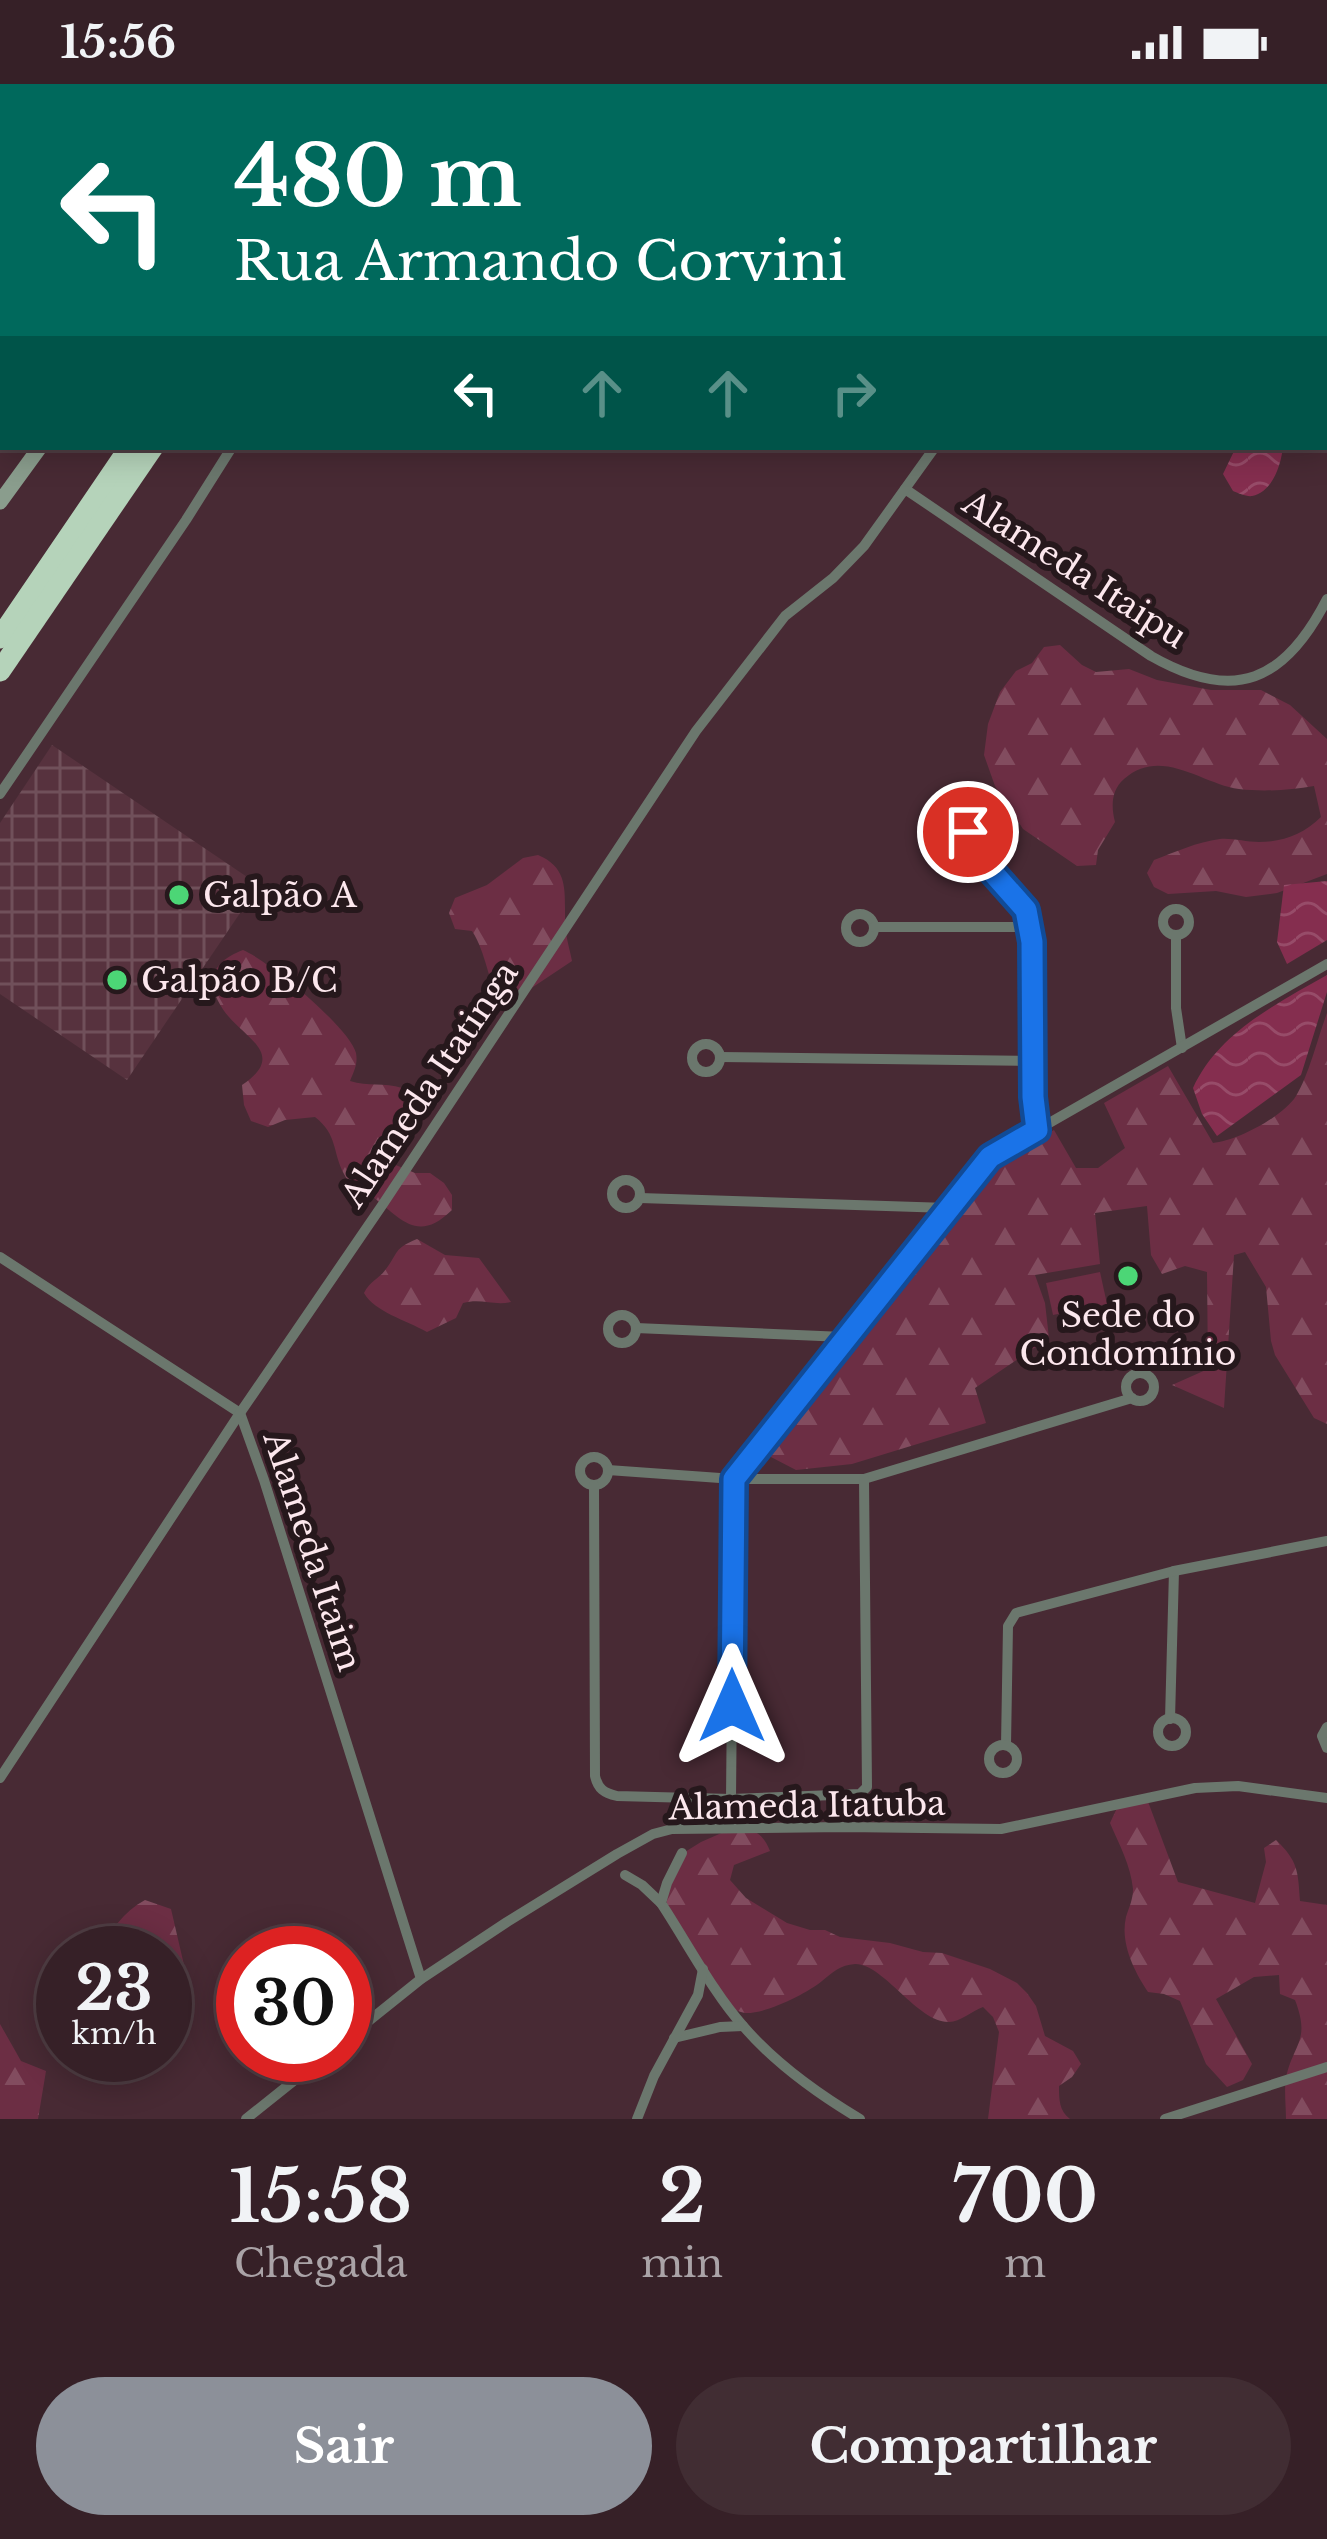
<!DOCTYPE html>
<html lang="pt">
<meta charset="utf-8">
<style>
body{margin:0;font-family:"Libre Baskerville",serif;background:#412d33;color:#f1f3f6;height:100vh;display:flex;flex-direction:column;font-size:45px;white-space:nowrap}
*{box-sizing:border-box;margin:0}
p{font-size:39px;color:#aaa3a7}
.icon{flex:none;width:66px;height:66px;fill:none;stroke:currentColor;stroke-width:2;stroke-linecap:round;stroke-linejoin:round}
.map{position:relative;height:2035px;overflow:hidden}
.details{display:flex;flex-direction:column;background:#362027;flex:1}
.details>*{flex:none}
.guide{position:absolute;left:0px;top:0px;width:1329px;height:366px;box-shadow:0 6px 30px #0003,0 0 0 3px #503e44;background:#00695c;color:#fff;overflow:hidden}
.speed{position:absolute;left:36px;top:1842px;display:flex;gap:24px;font-size:60px;font-weight:700;text-align:center}
.speed>*{display:grid;place-content:center;width:156px;height:156px;border-radius:50%;background:#362027;box-shadow:0 6px 30px #0003,0 0 0 3px #503e44;line-height:1}
.speed small{font-size:30px;font-weight:400}
.speed .limit{border:18px solid #d22;background:#fff;color:#111}
.pin{position:absolute;display:grid;place-items:center;width:102px;height:102px;color:#fff;margin:-51px;border:6px solid #fff;border-radius:50%;box-shadow:0 3px 12px #0007}
.me{position:absolute;width:132px;margin:-66px;rotate:0deg;stroke-linejoin:round;filter:drop-shadow(0 0 9px #0008)}
.turn{display:flex;align-items:center;gap:42px;height:252px;padding:0 36px;font-size:54px}
.turn .icon{width:156px;height:156px;stroke-width:2.5}
.turn b{display:block;font-size:84px;line-height:102px}
.lanes{display:flex;align-items:center;height:114px;padding:0 36px;background:#0003;justify-content:center;gap:60px;direction:ltr}
.lanes .off{opacity:.35}
.eta{display:flex;justify-content:space-evenly;align-items:center;height:204px;text-align:center}
.eta b{font-size:72px;font-weight:700;line-height:84px}
.cta{display:flex;gap:24px;margin-top:auto;padding:24px 36px}
.cta a{flex:1;height:138px;border-radius:72px;background:#8c9099;color:#fff;font-size:48px;font-weight:700;line-height:138px;text-align:center}
.cta a+a{background:#412d33;color:#f1f3f6}
.status{display:flex;justify-content:space-between;align-items:center;height:84px;padding:0 60px;background:#362027;direction:ltr}
.status svg{height:33px;fill:currentColor}
.map>svg:first-child{display:block}
</style>
<div class="status"><b>15:56</b><svg viewBox="0 0 49 12"><path d="M0 12V9h3v3zM5 12V6h3v6zM10 12V3h3v9zM15 12V0h3v12zM26 1h20v11H26zM47 4h2v5h-2z"/></svg></div>
<div class="map">
<svg width="1327" height="2035" viewBox="0 0 1327 2035">
<defs>
<pattern id="industrial-grid" width="8" height="8" patternUnits="userSpaceOnUse" patternTransform="scale(3)"><rect width="8" height="8" fill="#57323e"/><path d="M0 4h8M4 0v8" fill="none" stroke="#70505a"/></pattern>
<pattern id="forest-firs" width="22" height="20" patternUnits="userSpaceOnUse" patternTransform="scale(3)"><rect width="22" height="20" fill="#6c2e44"/><path d="M5 1l3.5 6h-7zM16 11l3.5 6h-7z" fill="#824c5f"/></pattern>
<pattern id="water-waves" width="16" height="10" patternUnits="userSpaceOnUse" patternTransform="scale(3)"><rect width="16" height="10" fill="#852e4f"/><path d="M0 5q4-4 8 0t8 0" fill="none" stroke="#974c69"/></pattern>
</defs>
<rect width="100%" height="100%" fill="#482a34"/>
<path fill="url(#industrial-grid)" d="M 52,661 L 259,801 L 127,996 L 0,910 L 0,739 Z"/>
<path fill="#6c2e44" d="M 1100,1188 L 1107,1220 L 1053,1231 L 1046,1199 Z"/>
<g fill="url(#forest-firs)">
<path d="M 1060,561 L 1082,581 L 1096,588 L 1129,585 L 1157,596 L 1211,606 L 1261,606 L 1290,621 L 1327,655 L 1327,790 L 1277,809 L 1246,813 L 1216,807 L 1168,810 L 1154,803 L 1147,789 L 1154,776 C 1175,768 1197,758 1220,755 C 1233,754 1245,758 1259,758 C 1283,758 1304,750 1321,733 L 1314,702 C 1289,706 1265,708 1239,705 C 1202,700 1161,662 1124,695 C 1111,706 1111,723 1115,738 L 1098,766 L 1096,781 L 1077,782 L 1023,745 L 995,702 L 984,671 L 988,640 L 1000,608 L 1016,587 L 1032,579 L 1044,563 Z"/>
<path d="M 538,771 C 574,786 562,816 566,848 C 567,857 570,867 572,877 L 518,913 L 502,920 C 487,897 487,870 472,847 L 455,845 L 449,829 L 455,814 L 487,801 L 523,774 Z"/>
<path d="M 243,866 C 269,877 349,943 356,969 C 358,980 354,987 350,997 C 368,1003 384,998 402,1004 L 416,1026 L 381,1059 L 381,1075 L 415,1089 L 430,1089 L 444,1099 L 452,1111 L 452,1126 C 418,1159 402,1136 373,1113 C 362,1104 351,1104 344,1090 C 332,1067 338,1051 315,1033 L 285,1036 L 268,1043 L 251,1037 L 244,1021 L 242,1001 C 285,972 250,957 229,933 C 220,923 215,911 210,898 C 217,880 225,873 243,866 Z"/>
<path d="M 1327,929 L 1327,1340 L 1314,1334 L 1275,1271 L 1271,1257 L 1266,1203 L 1245,1168 L 1234,1171 L 1224,1324 L 1172,1301 L 1208,1285 L 1207,1188 L 1185,1182 L 1162,1190 L 1151,1171 L 1147,1122 L 1095,1129 L 1100,1180 L 1035,1191 L 1045,1219 L 1049,1254 L 975,1304 L 986,1339 L 852,1380 L 796,1386 L 769,1372 L 985,1085 L 1054,1046 L 1076,1084 L 1098,1084 L 1125,1064 L 1104,1019 L 1168,982 L 1213,1059 C 1237,1057 1284,1032 1296,1012 C 1309,991 1318,953 1327,929 Z"/>
<path d="M 417,1155 L 445,1171 L 479,1174 L 511,1218 C 494,1222 481,1214 463,1219 L 456,1234 L 427,1248 C 406,1236 375,1228 364,1209 C 370,1197 379,1195 386,1185 C 399,1168 393,1165 417,1155 Z"/>
<path d="M 1147,1715 L 1178,1798 L 1255,1819 L 1266,1778 L 1264,1764 L 1276,1756 C 1298,1777 1298,1787 1300,1817 L 1327,1821 L 1327,2035 L 1286,2035 C 1286,2022 1284,2006 1286,1994 C 1293,1960 1311,1957 1295,1916 L 1280,1910 L 1279,1891 L 1254,1893 L 1216,1915 L 1252,1980 L 1243,1996 L 1227,2003 L 1206,1980 L 1180,1917 L 1164,1910 L 1148,1908 C 1134,1887 1120,1859 1126,1833 C 1129,1823 1133,1816 1133,1805 C 1131,1782 1119,1760 1110,1739 L 1117,1724 Z"/>
<path d="M 733,1744 C 753,1744 762,1748 770,1767 L 734,1781 L 730,1796 L 746,1814 L 787,1839 L 810,1846 L 825,1846 L 840,1853 L 890,1859 L 923,1868 L 942,1869 L 990,1885 L 1017,1899 L 1027,1909 L 1036,1922 L 1045,1952 L 1073,1967 L 1081,1980 L 1072,1993 L 1059,2002 C 1059,2015 1059,2027 1070,2035 L 988,2035 L 999,1948 L 993,1933 L 983,1923 C 972,1927 960,1938 949,1938 C 918,1939 883,1879 855,1880 C 840,1881 833,1888 822,1897 C 806,1910 766,1930 745,1929 C 740,1928 733,1925 727,1923 L 670,1829 L 665,1813 L 677,1773 L 701,1758 Z"/>
<path d="M 145,1816 L 171,1825 L 184,1881 L 192,1899 L 179,1929 L 165,1935 L 165,1869 L 100,1869 C 110,1847 123,1828 145,1816 Z"/>
<path d="M 0,1940 L 21,1977 L 46,1987 L 38,2035 L 0,2035 Z"/>
</g>
<g fill="url(#water-waves)">
<path d="M 1236,363 L 1283,363 C 1281,380 1273,408 1252,412 C 1247,413 1238,409 1233,407 L 1223,390 Z"/>
<path d="M 1327,797 L 1327,856 L 1287,880 L 1277,858 L 1284,801 Z"/>
<path d="M 1327,891 L 1327,908 L 1301,991 L 1217,1052 L 1202,1030 L 1193,1004 C 1218,949 1276,920 1327,891 Z"/>
</g>
<g fill="none" stroke-linecap="round" stroke-linejoin="round">
<g stroke="#6b776d" stroke-width="10">
<path d="M 236,0 L 240,3"/>
<path d="M 484,3 L 486,0"/>
<path d="M 1203,3 L 1205,0"/>
<path d="M 0,289 L 3,291"/>
<path d="M 1326,293 L 1327,294"/>
<path d="M 905,405 L 1151,572 C 1235,620 1285,597 1327,515"/>
<path d="M 0,710 L 186,436 L 232,363"/>
<circle cx="955" cy="745" r="14"/>
<path d="M 963,756 L 1026,826 L 1031,843 L 1032,858 L 1032,977 L 1034,1030 L 1037,1046"/>
<circle cx="1176" cy="838" r="13"/>
<circle cx="860" cy="844" r="14"/>
<path d="M 874,843 L 1031,843"/>
<path d="M 1176,851 L 1176,924 L 1182,964"/>
<circle cx="706" cy="974" r="14"/>
<path d="M 720,973 L 1032,977"/>
<circle cx="626" cy="1110" r="14"/>
<path d="M 640,1114 L 948,1124"/>
<path d="M 0,1173 L 240,1329 L 264,1396 L 421,1895"/>
<circle cx="622" cy="1245" r="14"/>
<path d="M 636,1244 L 844,1253"/>
<circle cx="1140" cy="1303" r="14"/>
<circle cx="594" cy="1387" r="14"/>
<path d="M 608,1386 L 734,1395 L 864,1395 L 1132,1314"/>
<path d="M 594,1401 L 595,1692 C 598,1705 604,1709 617,1712 L 731,1715 L 860,1710 L 867,1703 L 864,1395"/>
<circle cx="1172" cy="1648" r="14"/>
<path d="M 1170,1635 L 1174,1487"/>
<path d="M 1327,1643 L 1322,1652 L 1327,1664"/>
<path d="M 1006,1661 L 1008,1542 L 1016,1529 L 1174,1487 L 1327,1457"/>
<circle cx="1003" cy="1675" r="14"/>
<path d="M 0,1694 L 240,1329 L 383,1120 L 696,647 L 785,532 L 833,494 L 864,462 L 935,363"/>
<path d="M 731,1715 L 734,1395 L 990,1073 L 1327,880"/>
<path d="M 682,1769 L 667,1799 L 661,1819 C 686,1857 714,1910 744,1943 C 776,1980 818,2010 860,2035"/>
<path d="M 625,1791 L 642,1801 L 661,1819"/>
<path d="M 674,1954 L 720,1943 L 743,1942"/>
<path d="M 345,1956 L 421,1895 L 507,1838 L 617,1770 L 653,1750 L 672,1745 L 845,1743 L 1001,1745 L 1195,1704 L 1238,1702 L 1327,1714"/>
<path d="M 246,2035 L 326,1971"/>
<path d="M 637,2035 L 654,1992 L 698,1911 L 703,1885"/>
<path d="M 1165,2035 L 1327,1983"/>
</g>
<g stroke="#8a9d8d" stroke-width="15">
<path d="M 283,3 L 285,0"/>
<path d="M 0,418 L 40,363"/>
</g>
<g stroke="#b5d3ba" stroke-width="21">
<path d="M 368,3 L 370,0"/>
<path d="M 392,3 L 394,0"/>
<path d="M 0,554 L 130,363"/>
<path d="M 0,587 L 153,363"/>
</g>
</g>
<g fill="none" stroke-linecap="round" stroke-linejoin="round">
<defs>
<path id="route" d="M 732,1622 L 734,1395 L 990,1073 L 1037,1046 L 1033,1013 L 1032,858 L 1026,826 L 964,756 L 968,748"/>
</defs>
<use href="#route" stroke="#114b97" stroke-width="30"/>
<use href="#route" stroke="#1a73e8" stroke-width="21"/>
</g>
<g fill="#4cd676" stroke="#26181c" stroke-width="4.5">
<circle cx="179" cy="811" r="12"/>
<circle cx="117" cy="896" r="12"/>
<circle cx="1128" cy="1192" r="12"/>
</g>
<g text-anchor="middle" stroke-width="12" stroke-linejoin="round" paint-order="stroke">
<g font-size="33" fill="#fce7ed" stroke="#26181c">
<text transform="translate(1075 485) rotate(33)" y="12">Alameda Itaipu</text>
<text transform="translate(429 1000) rotate(-56)" y="12">Alameda Itatinga</text>
<text transform="translate(313 1467) rotate(72)" y="12">Alameda Itaim</text>
<text transform="translate(807 1721) rotate(-1)" y="12">Alameda Itatuba</text>
</g>
<g font-size="33" fill="#fce7ed" stroke="#26181c" text-anchor="start">
<text x="203" y="823">Galpão A</text>
<text x="141" y="908">Galpão B/C</text>
<text x="1128" y="1243" text-anchor="middle">Sede do<tspan x="1128" dy="38">Condomínio</tspan></text>
</g>
</g>
</svg>
<div class="speed"><div>23<small>km/h</small></div><div class="limit">30</div></div>
<div class="pin" style="left:968px;top:748px;background:#d93025"><svg class="icon" aria-label="arrive" viewBox="0 0 24 24"><path d="M6 21V4h12l-3 4 3 4H6"/></svg></div>
<svg class="me" style="left:732px;top:1622px" viewBox="-20 -20 40 40"><path d="M0-17L14 15 0 8-14 15z" fill="#1a73e8" stroke="#fff" stroke-width="4"/></svg>
<div class="guide">
<div class="turn"><svg class="icon" aria-label="left" viewBox="0 0 24 24"><path d="M17 20v-9H6M10 6l-5 5 5 5"/></svg><div><b>480 m</b>Rua Armando Corvini</div></div>
<div class="lanes"><svg class="icon" aria-label="left" viewBox="0 0 24 24"><path d="M17 20v-9H6M10 6l-5 5 5 5"/></svg><svg class="icon off" aria-label="ahead" viewBox="0 0 24 24"><path d="M12 20V5M6 11l6-6 6 6"/></svg><svg class="icon off" aria-label="ahead" viewBox="0 0 24 24"><path d="M12 20V5M6 11l6-6 6 6"/></svg><svg class="icon off" aria-label="right" viewBox="0 0 24 24"><path d="M7 20v-9h11M14 6l5 5-5 5"/></svg></div>
</div>
</div>
<section class="details">
<div class="eta">
<div><b>15:58</b><p>Chegada</p></div>
<div><b>2</b><p>min</p></div>
<div><b>700</b><p>m</p></div>
</div>
<div class="cta"><a>Sair</a><a>Compartilhar</a></div>
</section>
